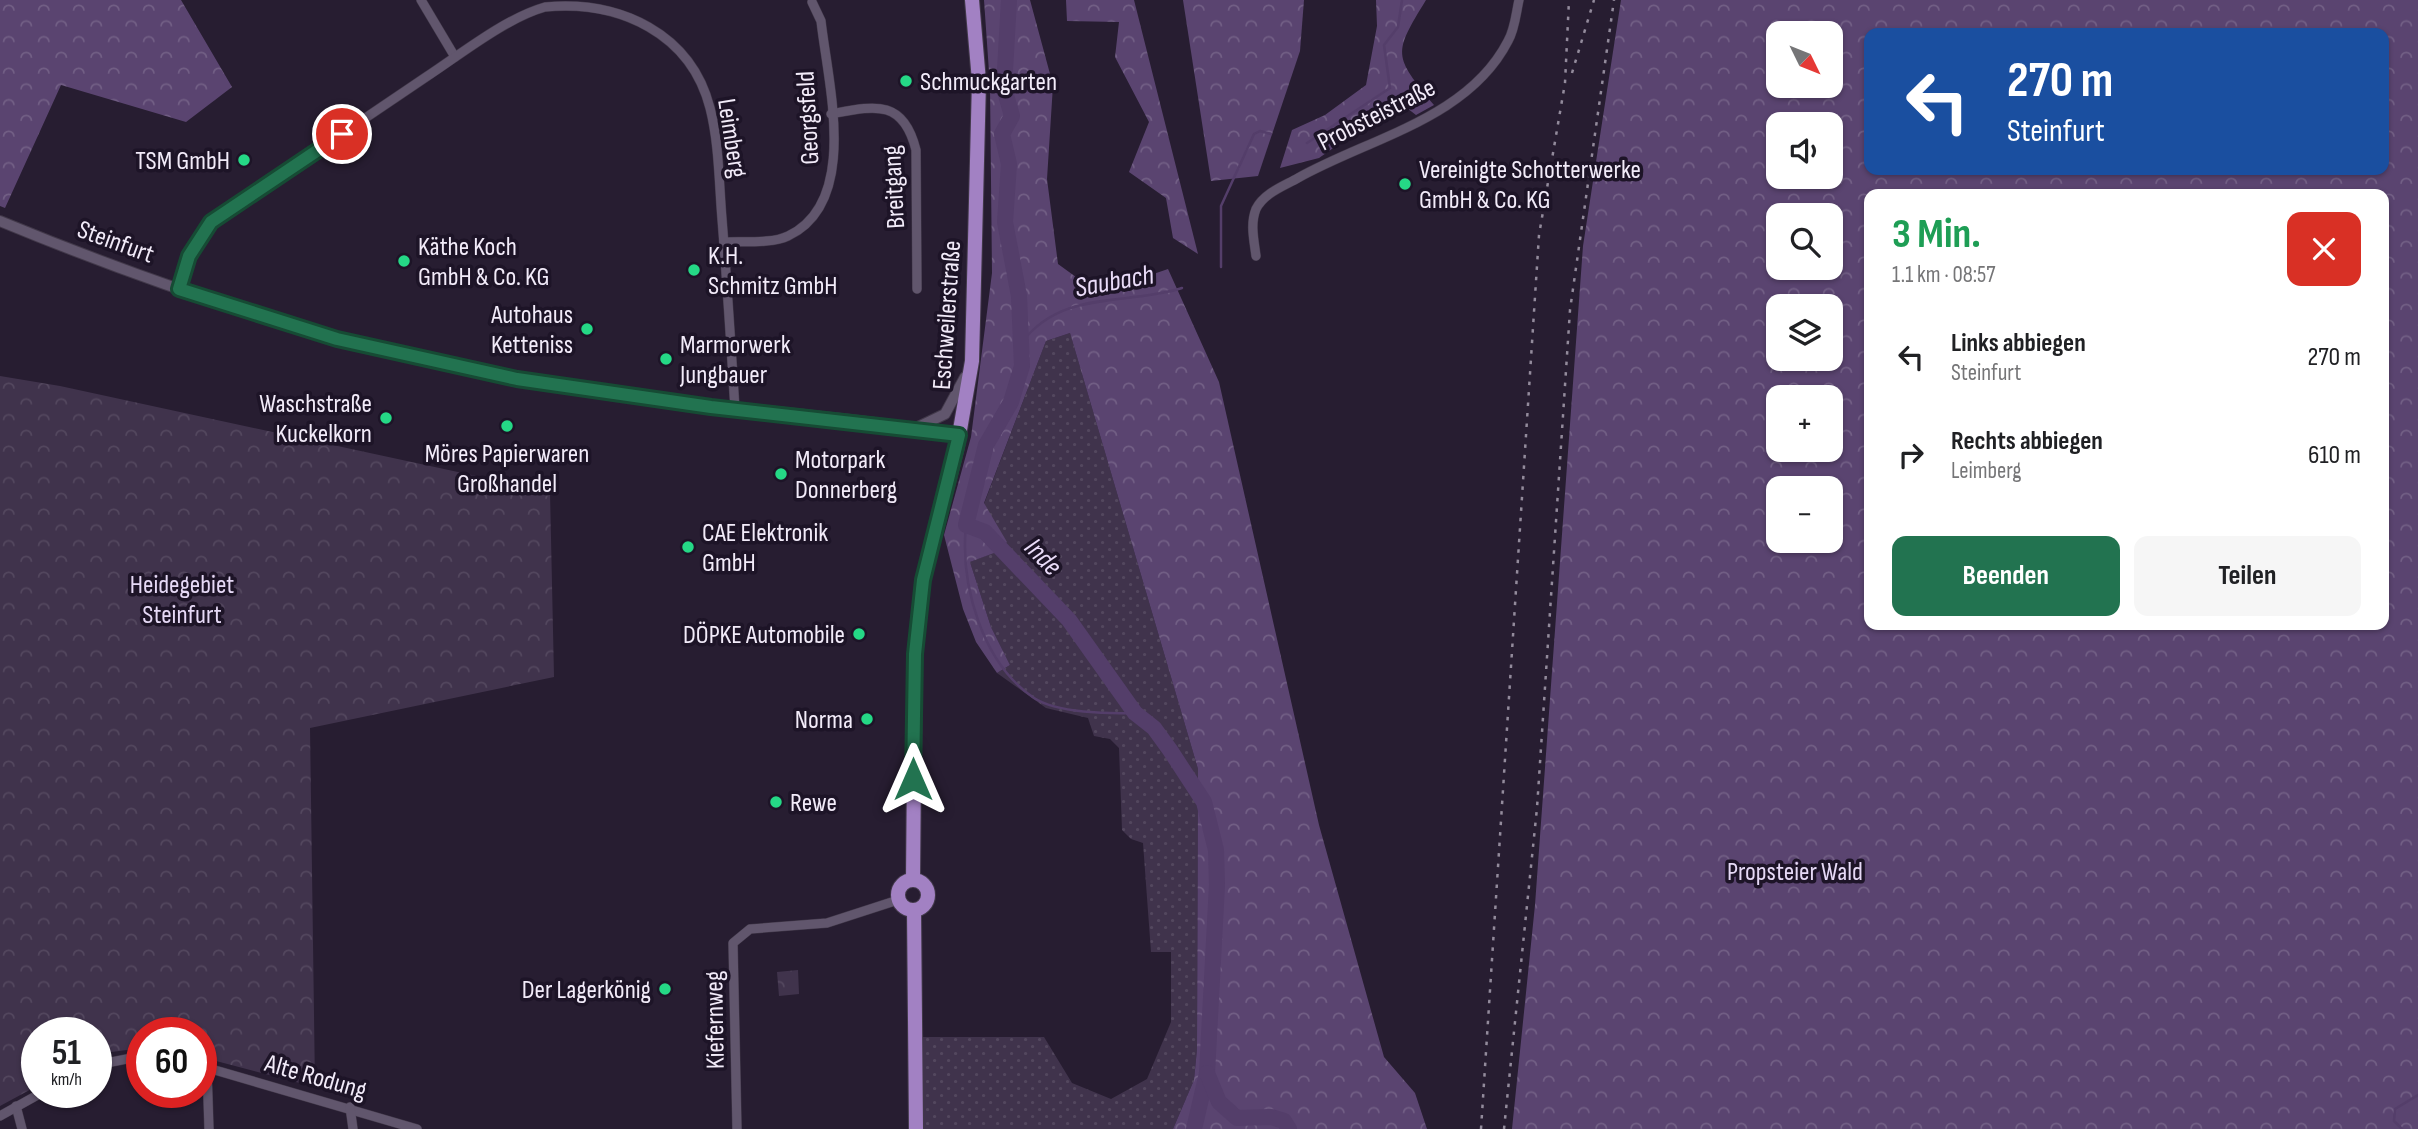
<!DOCTYPE html>
<html lang="de">
<meta charset="utf-8">
<style>
body{margin:0;font-family:"Sofia Sans Condensed",sans-serif;background:#f6f6f6;color:#202124;height:100vh;display:flex;flex-direction:column;font-size:26px;white-space:nowrap}
*{box-sizing:border-box;margin:0}
p{font-size:23px;color:#757577}
.icon{flex:none;width:38px;height:38px;fill:none;stroke:currentColor;stroke-width:2;stroke-linecap:round;stroke-linejoin:round}
.map{position:relative;flex:1;overflow:hidden}
.details{position:absolute;left:1864px;top:189px;width:525px;height:441px;display:flex;flex-direction:column;background:#fff;border-radius:14px;box-shadow:0 2px 5px #0004}
.details>*{flex:none}
.guide{position:absolute;left:1864px;top:28px;width:525px;height:147px;border-radius:14px;box-shadow:0 2px 5px #0004;background:#1a4fa0;color:#fff;overflow:hidden}
.needle{width:46px;rotate:133deg}
.buttons{position:absolute;left:1766px;top:21px;display:grid;gap:14px}
.buttons a{display:grid;place-items:center;width:77px;height:77px;border-radius:14px;background:#fff;box-shadow:0 2px 5px #0004;font-size:35px}
.speed{position:absolute;left:21px;top:1017px;display:flex;gap:14px;font-size:35px;font-weight:700;text-align:center}
.speed>*{display:grid;place-content:center;width:91px;height:91px;border-radius:50%;background:#fff;box-shadow:0 2px 5px #0004;line-height:1}
.speed small{font-size:18px;font-weight:400}
.speed .limit{border:10px solid #d22;background:#fff;color:#111}
.pin{position:absolute;display:grid;place-items:center;width:60px;height:60px;color:#fff;margin:-30px;border:4px solid #fff;border-radius:50%;box-shadow:0 2px 7px #0007}
.me{position:absolute;width:77px;margin:-38px;rotate:0deg;stroke-linejoin:round;filter:drop-shadow(0 0 5px #0008)}
.turn{display:flex;align-items:center;gap:24px;height:147px;padding:0 28px;font-size:32px}
.turn .icon{width:91px;height:91px;stroke-width:2.5}
.turn b{display:block;font-size:49px;line-height:60px}
.round{display:grid;place-items:center;flex:none;width:74px;height:74px;border-radius:14px;background:#f6f6f6}
.headline{display:flex;align-items:center;justify-content:space-between;height:119px;padding:0 28px}
h1{font-size:42px;font-weight:700;line-height:52px;color:#1e9e55}
.cta{display:flex;gap:14px;margin-top:auto;padding:14px 28px}
.cta a{flex:1;height:80px;border-radius:14px;background:#227350;color:#fff;font-size:28px;font-weight:700;line-height:80px;text-align:center}
.cta a+a{background:#f6f6f6;color:#202124}
ul{padding:0;list-style:none}
li{display:flex;align-items:center;gap:21px;height:98px;padding:0 28px}
li div{flex:1}
li b{display:block;font-size:26px}
li em{font-style:normal}
.map>svg:first-child{display:block}
</style>
<div class="map">
<svg width="2418" height="1129" viewBox="0 0 2418 1129">
<defs>
<pattern id="grass-dots" width="8" height="8" patternUnits="userSpaceOnUse" patternTransform="scale(1.75)"><rect width="8" height="8" fill="#40334c"/><path d="M2 2h.1M6 6h.1" fill="none" stroke="#53475e" stroke-width="1.8" stroke-linecap="round"/></pattern>
<pattern id="forest-crowns" width="20" height="18" patternUnits="userSpaceOnUse" patternTransform="scale(1.75)"><rect width="20" height="18" fill="#5a4470"/><path d="M2 6a3 3 0 1 1 6 0M12 15a3 3 0 1 1 6 0" fill="none" stroke="#725f85"/></pattern>
<pattern id="park-crowns" width="20" height="18" patternUnits="userSpaceOnUse" patternTransform="scale(1.75)"><rect width="20" height="18" fill="#40334c"/><path d="M2 6a3 3 0 1 1 6 0M12 15a3 3 0 1 1 6 0" fill="none" stroke="#53475e"/></pattern>
</defs>
<rect width="100%" height="100%" fill="#271d31"/>
<path fill="url(#grass-dots)" d="M 1070,333 L 1198,769 L 1197,1049 L 1194,1080 L 1173,1129 L 923,1129 L 921,1037 L 1044,1037 L 1072,1083 L 1111,1099 L 1147,1079 L 1171,1022 L 1171,952 L 1151,952 L 1143,843 L 1131,839 L 1122,830 L 1119,748 L 1110,739 L 1094,736 L 1088,718 L 1046,708 L 997,673 L 1010,665 L 991,627 L 970,562 L 993,553 L 984,504 L 1046,341 Z"/>
<g fill="url(#forest-crowns)" fill-rule="evenodd">
<path d="M 0,0 L 181,0 L 232,87 L 186,122 L 61,85 L 5,208 L 0,206 Z"/>
<path d="M 984,0 L 1030,0 L 1053,85 L 1047,179 L 1058,264 L 1098,293 L 1168,269 L 1219,382 L 1319,825 L 1384,1057 L 1415,1093 L 1427,1129 L 1173,1129 L 1194,1080 L 1197,1049 L 1198,769 L 1070,333 L 1046,341 L 984,503 L 1007,542 L 994,553 L 970,562 L 991,627 L 1010,665 L 997,673 L 976,642 L 963,609 L 944,535 L 971,437 L 992,273 L 990,86 Z"/>
<path d="M 1066,0 L 1134,0 L 1198,254 L 1173,238 L 1166,198 L 1129,172 L 1149,122 L 1115,57 L 1119,22 L 1067,21 Z"/>
<path d="M 1183,0 L 1304,0 L 1300,51 L 1258,176 L 1211,181 Z"/>
<path d="M 1376,0 L 1426,0 C 1393,54 1393,55 1434,105 L 1416,115 L 1403,105 L 1375,119 L 1319,158 L 1280,168 L 1292,130 L 1325,115 L 1366,85 L 1377,26 Z"/>
<path d="M 1621,0 L 2418,0 L 2418,1129 L 1512,1129 L 1535,905 L 1583,246 ZM 1830,33 L 1830,86 L 1778,86 L 1778,33 ZM 1869,33 L 2384,33 L 2384,170 L 1869,170 ZM 1830,124 L 1830,177 L 1778,177 L 1778,124 ZM 2384,194 L 2384,625 L 1869,625 L 1869,194 ZM 1778,215 L 1830,215 L 1830,268 L 1778,268 ZM 1778,306 L 1830,306 L 1830,359 L 1778,359 ZM 1778,397 L 1830,397 L 1830,450 L 1778,450 ZM 1778,488 L 1830,488 L 1830,541 L 1778,541 Z"/>
</g>
<g fill="url(#park-crowns)">
<path d="M 0,376 L 60,386 L 550,492 L 554,677 L 310,728 L 315,1087 L 201,1057 L 201,1032 L 142,1032 L 142,1048 L 96,1054 L 96,1032 L 37,1032 L 37,1086 L 0,1106 Z"/>
<path d="M 798,970 L 799,994 L 779,996 L 777,972 Z"/>
</g>
<g fill="none" stroke-linecap="round" stroke-linejoin="round">
<g stroke="#543e6a" stroke-width="2.5">
<path d="M 1307,143 L 1390,88 L 1384,45 L 1398,27 L 1402,0"/>
<path d="M 1221,267 L 1221,206 L 1254,134 L 1260,131 L 1271,134"/>
<path d="M 1022,342 C 1063,289 1125,306 1182,288"/>
<path d="M 966,525 C 960,585 982,663 1034,698 C 1057,713 1109,714 1135,713"/>
<path d="M 2402,1129 L 2394,1121 L 2395,1109 L 2418,1095"/>
</g>
<g stroke="#543e6a" stroke-width="16">
<path d="M 1009,0 L 1004,88 L 1012,116 L 1002,134 L 1009,164 L 1005,222 L 1019,296 L 1022,366 L 1011,402 L 986,445 L 966,525 L 985,532 L 1069,620 L 1135,713 L 1154,728 L 1170,750 L 1204,802 L 1216,850 L 1217,885 L 1207,1073 L 1194,1129"/>
<path d="M 1207,1073 L 1219,1102 L 1237,1118 L 1271,1117 L 1284,1121 L 1289,1129"/>
</g>
<defs>
<g id="minor">
<path d="M 421,0 L 455,57"/>
<path d="M 831,114 C 874,106 903,98 916,150 L 917,289"/>
<path d="M 724,242 C 742,241 772,244 788,236 C 860,202 828,84 821,21 L 812,2"/>
<path d="M 1256,256 C 1254,240 1250,224 1256,209 C 1264,193 1284,186 1298,178 C 1369,138 1468,119 1508,41 C 1515,29 1516,13 1519,0"/>
<path d="M 179,289 L 189,256 L 211,222 C 283,174 355,125 426,77 C 461,54 506,18 545,7 C 621,0 691,34 710,108 C 719,143 719,183 722,219 C 727,282 731,346 735,409"/>
<path d="M 96,1065 L 142,1056"/>
<path d="M 201,1066 L 417,1129"/>
<path d="M 207,1068 L 209,1129"/>
<path d="M 16,1106 L 22,1129"/>
<path d="M 350,1107 L 353,1129"/>
<path d="M 0,1116 L 43,1092"/>
<path d="M 737,1129 L 733,943 L 750,929 L 827,923 L 898,900"/>
</g>
<g id="tertiary">
<path d="M 0,221 C 167,290 341,348 519,380 C 665,406 814,411 959,435"/>
<path d="M 916,428 L 945,414 L 965,377"/>
</g>
<g id="primary">
<circle cx="913" cy="895" r="15"/>
<path d="M 913,880 L 915,654 L 923,580 L 957,447 L 972,361 L 979,81 L 972,0"/>
<path d="M 914,911 L 916,1129"/>
</g>
</defs>
<use href="#minor" stroke="#42394a" stroke-width="10"/>
<use href="#tertiary" stroke="#42394a" stroke-width="12"/>
<use href="#primary" stroke="#42394a" stroke-width="16"/>
<use href="#minor" stroke="#61566d" stroke-width="9"/>
<use href="#tertiary" stroke="#61566d" stroke-width="10"/>
<use href="#primary" stroke="#a281c3" stroke-width="14"/>
<g stroke="#938b9c" stroke-width="2.5" stroke-dasharray="3.5 7" stroke-linecap="butt">
<path d="M 1572,73 L 1594,0"/>
<path d="M 1481,1129 L 1539,235 L 1565,83 L 1569,0"/>
<path d="M 1504,1129 L 1537,808 L 1570,310 L 1614,0"/>
</g>
</g>
<g fill="none" stroke-linecap="round" stroke-linejoin="round">
<defs>
<path id="route" d="M 342,134 L 211,222 L 189,256 L 179,289 L 337,339 L 517,379 L 711,407 L 959,435 L 923,580 L 915,654 L 913,779"/>
</defs>
<use href="#route" stroke="#164b34" stroke-width="18"/>
<use href="#route" stroke="#227350" stroke-width="12"/>
</g>
<g fill="#25d886" stroke="#1d1427" stroke-width="2.5">
<circle cx="906" cy="81" r="7"/>
<circle cx="244" cy="160" r="7"/>
<circle cx="1405" cy="184" r="7"/>
<circle cx="404" cy="261" r="7"/>
<circle cx="694" cy="270" r="7"/>
<circle cx="587" cy="329" r="7"/>
<circle cx="666" cy="359" r="7"/>
<circle cx="386" cy="418" r="7"/>
<circle cx="507" cy="426" r="7"/>
<circle cx="781" cy="474" r="7"/>
<circle cx="688" cy="547" r="7"/>
<circle cx="859" cy="634" r="7"/>
<circle cx="867" cy="719" r="7"/>
<circle cx="776" cy="802" r="7"/>
<circle cx="665" cy="989" r="7"/>
</g>
<g text-anchor="middle" stroke-width="7" stroke-linejoin="round" paint-order="stroke">
<g font-size="26" fill="#f2ebf9" stroke="#1d1427" text-anchor="start">
<text x="920" y="90">Schmuckgarten</text>
<text x="230" y="169" text-anchor="end">TSM GmbH</text>
<text x="1419" y="178">Vereinigte Schotterwerke<tspan x="1419" dy="30">GmbH &amp; Co. KG</tspan></text>
<text x="418" y="255">Käthe Koch<tspan x="418" dy="30">GmbH &amp; Co. KG</tspan></text>
<text x="708" y="264">K.H.<tspan x="708" dy="30">Schmitz GmbH</tspan></text>
<text x="573" y="323" text-anchor="end">Autohaus<tspan x="573" dy="30">Ketteniss</tspan></text>
<text x="680" y="353">Marmorwerk<tspan x="680" dy="30">Jungbauer</tspan></text>
<text x="372" y="412" text-anchor="end">Waschstraße<tspan x="372" dy="30">Kuckelkorn</tspan></text>
<text x="507" y="462" text-anchor="middle">Möres Papierwaren<tspan x="507" dy="30">Großhandel</tspan></text>
<text x="795" y="468">Motorpark<tspan x="795" dy="30">Donnerberg</tspan></text>
<text x="702" y="541">CAE Elektronik<tspan x="702" dy="30">GmbH</tspan></text>
<text x="845" y="643" text-anchor="end">DÖPKE Automobile</text>
<text x="853" y="728" text-anchor="end">Norma</text>
<text x="790" y="811">Rewe</text>
<text x="651" y="998" text-anchor="end">Der Lagerkönig</text>
</g>
<g font-size="26" fill="#f2ebf9" stroke="#1d1427">
<text transform="translate(1376 114) rotate(-27)" y="9">Probsteistraße</text>
<text transform="translate(807 118) rotate(-93)" y="9">Georgsfeld</text>
<text transform="translate(733 138) rotate(81)" y="9">Leimberg</text>
<text transform="translate(893 187) rotate(-93)" y="9">Breitgang</text>
<text transform="translate(116 241) rotate(20)" y="9">Steinfurt</text>
<text transform="translate(946 315) rotate(-86)" y="9">Eschweilerstraße</text>
<text transform="translate(714 1020) rotate(-91)" y="9">Kiefernweg</text>
<text transform="translate(316 1076) rotate(16)" y="9">Alte Rodung</text>
</g>
<g font-size="26" fill="#e6d9f6" stroke="#1d1427">
<text x="182" y="593">Heidegebiet<tspan x="182" dy="30">Steinfurt</tspan></text>
<text x="1795" y="880">Propsteier Wald</text>
</g>
<g font-size="28" font-style="italic" fill="#eadcf9" stroke="#1d1427">
<text transform="translate(1114 280) rotate(-10)" y="10">Saubach</text>
<text transform="translate(1044 556) rotate(46)" y="10">Inde</text>
</g>
</g>
</svg>
<div class="buttons">
<a><svg class="needle" viewBox="-14 -14 28 28"><path d="M0-13l5 13h-10z" fill="#e53935"/><path d="M0 13l5-13h-10z" fill="#757577"/></svg></a>
<a><svg class="icon" aria-label="sound" viewBox="0 0 24 24"><path d="M4 9h4l5-4v14l-5-4H4zM17 9q2 3 0 6"/></svg></a>
<a><svg class="icon" aria-label="search" viewBox="0 0 24 24"><circle cx="10" cy="10" r="6"/><path d="M15 15l6 6"/></svg></a>
<a><svg class="icon" aria-label="layers" viewBox="0 0 24 24"><path d="M12 4l9 5-9 5-9-5zM3 14l9 5 9-5"/></svg></a>
<a>+</a>
<a>−</a>
</div>
<div class="speed"><div>51<small>km/h</small></div><div class="limit">60</div></div>
<div class="pin" style="left:342px;top:134px;background:#d93025"><svg class="icon" aria-label="arrive" viewBox="0 0 24 24"><path d="M6 21V4h12l-3 4 3 4H6"/></svg></div>
<svg class="me" style="left:913px;top:779px" viewBox="-20 -20 40 40"><path d="M0-17L14 15 0 8-14 15z" fill="#227350" stroke="#fff" stroke-width="4"/></svg>
<div class="guide">
<div class="turn"><svg class="icon" aria-label="left" viewBox="0 0 24 24"><path d="M17 20v-9H6M10 6l-5 5 5 5"/></svg><div><b>270 m</b>Steinfurt</div></div>
</div>
<section class="details">
<div class="headline"><div><h1>3 Min.</h1><p>1.1 km · 08:57</p></div><a class="round" style="background:#d93025;color:#fff"><svg class="icon" aria-label="close" viewBox="0 0 24 24"><path d="M6 6l12 12M18 6L6 18"/></svg></a></div>
<ul>
<li><svg class="icon" aria-label="left" viewBox="0 0 24 24"><path d="M17 20v-9H6M10 6l-5 5 5 5"/></svg><div><b>Links abbiegen</b><p>Steinfurt</p></div><em>270 m</em></li>
<li><svg class="icon" aria-label="right" viewBox="0 0 24 24"><path d="M7 20v-9h11M14 6l5 5-5 5"/></svg><div><b>Rechts abbiegen</b><p>Leimberg</p></div><em>610 m</em></li>
</ul>
<div class="cta"><a>Beenden</a><a>Teilen</a></div>
</section>
</div>
